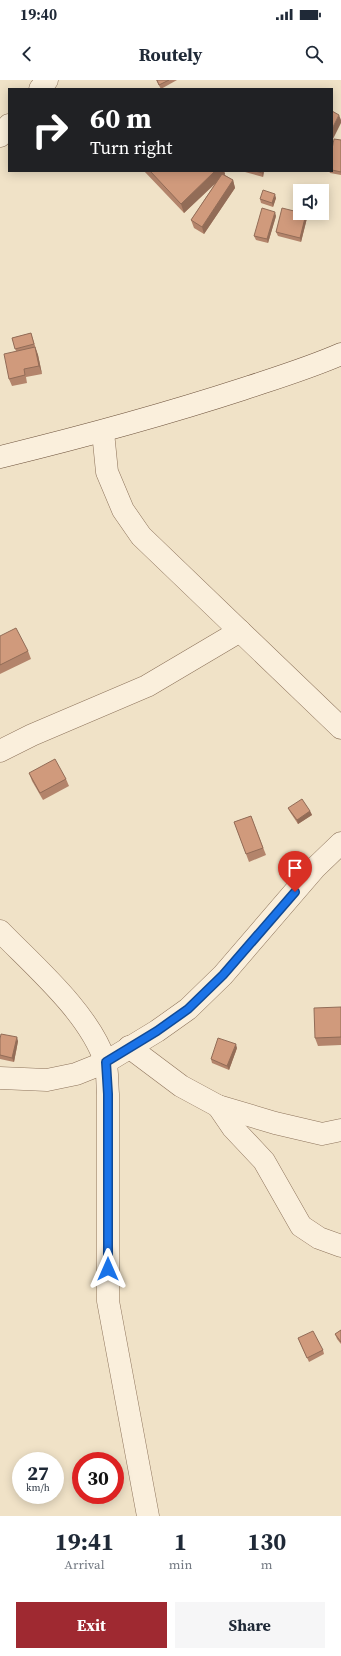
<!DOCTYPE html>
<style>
body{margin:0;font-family:"Source Serif 4",serif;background:#f6f6f7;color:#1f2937;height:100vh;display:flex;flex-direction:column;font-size:15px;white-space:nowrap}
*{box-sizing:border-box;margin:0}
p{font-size:13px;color:#747a83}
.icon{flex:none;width:22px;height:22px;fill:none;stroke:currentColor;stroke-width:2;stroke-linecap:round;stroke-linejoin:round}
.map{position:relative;height:1436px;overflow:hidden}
.sheet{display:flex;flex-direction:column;background:#fff;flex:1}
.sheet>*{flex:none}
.guide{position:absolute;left:8px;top:8px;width:325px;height:84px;border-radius:0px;box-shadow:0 2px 10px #0003;background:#202124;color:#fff;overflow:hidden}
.tools{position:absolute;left:293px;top:104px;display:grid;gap:8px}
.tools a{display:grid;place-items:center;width:36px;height:36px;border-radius:0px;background:#fff;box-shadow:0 2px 10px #0003;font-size:20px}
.speed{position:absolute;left:12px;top:1372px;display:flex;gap:8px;font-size:20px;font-weight:700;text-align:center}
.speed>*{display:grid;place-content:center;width:52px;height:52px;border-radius:50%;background:#fff;box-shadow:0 2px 10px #0003;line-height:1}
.speed small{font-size:10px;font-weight:400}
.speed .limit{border:6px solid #d22;background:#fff;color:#111}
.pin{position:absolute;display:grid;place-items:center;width:34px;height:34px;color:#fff;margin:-41px -17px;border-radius:50% 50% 50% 0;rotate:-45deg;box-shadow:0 0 4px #0007}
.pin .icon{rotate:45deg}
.me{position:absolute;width:44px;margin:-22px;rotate:0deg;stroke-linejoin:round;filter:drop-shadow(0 0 3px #0008)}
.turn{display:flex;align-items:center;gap:14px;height:84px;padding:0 16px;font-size:18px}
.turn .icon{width:52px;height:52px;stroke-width:2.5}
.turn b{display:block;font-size:28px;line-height:34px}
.eta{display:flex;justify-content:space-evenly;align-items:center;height:68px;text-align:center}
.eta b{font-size:24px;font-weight:700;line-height:28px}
.action{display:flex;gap:8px;margin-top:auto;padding:8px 16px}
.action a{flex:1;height:46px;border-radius:0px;background:#9f2931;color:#fff;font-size:16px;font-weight:700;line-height:46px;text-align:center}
.action a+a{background:#f6f6f7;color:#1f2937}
.status{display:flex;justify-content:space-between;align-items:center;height:28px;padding:0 20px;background:#fff;direction:ltr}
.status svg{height:11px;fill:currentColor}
header{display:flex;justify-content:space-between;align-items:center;height:52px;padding:0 16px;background:#fff;font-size:18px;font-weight:700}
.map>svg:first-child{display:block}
</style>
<div class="status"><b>19:40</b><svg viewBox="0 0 49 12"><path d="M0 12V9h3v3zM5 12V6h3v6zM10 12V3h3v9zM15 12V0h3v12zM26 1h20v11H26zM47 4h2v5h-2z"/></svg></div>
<header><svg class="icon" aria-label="back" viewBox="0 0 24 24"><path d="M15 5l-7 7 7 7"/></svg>Routely<svg class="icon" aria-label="search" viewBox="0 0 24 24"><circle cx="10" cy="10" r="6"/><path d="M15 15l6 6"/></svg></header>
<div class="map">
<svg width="341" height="1436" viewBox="0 0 341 1436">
<rect width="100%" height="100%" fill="#f0e2c7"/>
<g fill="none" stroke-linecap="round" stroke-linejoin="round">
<defs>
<g id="street">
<path d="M 40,9 L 47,0"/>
<path d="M 0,56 L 9,45"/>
<path d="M 103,352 L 107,392 L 123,430 L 141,456 L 341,648"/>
<path d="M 0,671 L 32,655 L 147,606 L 240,551"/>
<path d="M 0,851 C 35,887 89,933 105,981 C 108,991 107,1004 108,1014 L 108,1221 L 148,1436"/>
<path d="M 129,967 L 181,1006 L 218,1026 L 275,1043 L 322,1054 L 341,1050"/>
<path d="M 0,998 L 47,1000 L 76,994 L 106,982 L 157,951 L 188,929 L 223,895 L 315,788 L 341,763"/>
<path d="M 218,1026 L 233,1048 L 264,1081 L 301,1146 L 319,1158 L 341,1166"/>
</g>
<path id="secondary" d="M 0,377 C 82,357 163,335 243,309 C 276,298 309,288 341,274"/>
</defs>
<use href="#street" stroke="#8d735b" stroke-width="23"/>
<use href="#secondary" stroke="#6f543e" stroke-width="23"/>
<use href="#street" stroke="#faefdc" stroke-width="22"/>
<use href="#secondary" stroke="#faefdc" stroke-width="22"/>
</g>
<g fill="#b3846b">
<path d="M 156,0 L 177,0 L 161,9 Z"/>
<path d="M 341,60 L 341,95 L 330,93 L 329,91 L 332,91 L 332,69 Z"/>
<path d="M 144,91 L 224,91 L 225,94 L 225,95 L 233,100 L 235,108 L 204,154 L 194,148 L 191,140 L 215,104 L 184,133 Z"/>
<path d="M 244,91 L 264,91 L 263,97 L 245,92 Z"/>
<path d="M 276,118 L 273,127 L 261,123 L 260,119 Z"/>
<path d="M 306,134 L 307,138 L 301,162 L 278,156 L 276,152 Z"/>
<path d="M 276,136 L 268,163 L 256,160 L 254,156 Z"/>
<path d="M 31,253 L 38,275 L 42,294 L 26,297 L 27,303 L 12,306 L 9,299 L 16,271 L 12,258 Z"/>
<path d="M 0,556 L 28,571 L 31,579 L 0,594 Z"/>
<path d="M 29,693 L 66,699 L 69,706 L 43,720 L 32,701 Z"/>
<path d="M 288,728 L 310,731 L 312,735 L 298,744 L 290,732 Z"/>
<path d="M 251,736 L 266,775 L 249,782 L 234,742 Z"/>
<path d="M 341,927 L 341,965 L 318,966 L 315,958 Z"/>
<path d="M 0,959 L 18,961 L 14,982 L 0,979 Z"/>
<path d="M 237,968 L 229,990 L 212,983 L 211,979 Z"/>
<path d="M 341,1250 L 341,1264 L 337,1259 L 335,1254 Z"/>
<path d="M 298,1258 L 323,1270 L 324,1274 L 309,1282 Z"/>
</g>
<g fill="#926c57">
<path d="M 339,35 L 341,40 L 341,43 L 332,61 L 332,49 Z"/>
<path d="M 215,91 L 224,91 L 225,94 L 184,133 L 181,124 Z"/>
<path d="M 262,91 L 264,91 L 263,97 L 262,93 Z"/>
<path d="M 233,100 L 235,108 L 204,154 L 202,147 Z"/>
<path d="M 275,114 L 276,118 L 273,127 L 272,123 Z"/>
<path d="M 275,132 L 276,136 L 268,163 L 267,159 Z"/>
<path d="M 306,134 L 307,138 L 301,162 L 300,158 Z"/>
<path d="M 35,267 L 38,275 L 42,294 L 39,286 Z"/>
<path d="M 310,731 L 312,735 L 298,744 L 297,740 Z"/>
<path d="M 17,957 L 18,961 L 14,982 L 12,978 Z"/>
<path d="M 236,964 L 237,968 L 229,990 L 227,986 Z"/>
</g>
<g fill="#d09a7c" stroke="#926c57">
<path d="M 157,0 L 169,0 L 159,5 Z"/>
<path d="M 332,31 L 339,35 L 332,49 Z"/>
<path d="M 334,59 L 341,60 L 341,92 L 332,90 L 332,69 Z"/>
<path d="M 150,91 L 215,91 L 181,124 Z"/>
<path d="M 255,91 L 262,91 L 262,93 Z"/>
<path d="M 222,94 L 233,100 L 202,147 L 191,140 Z"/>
<path d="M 263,110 L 275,114 L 272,123 L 260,119 Z"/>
<path d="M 262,128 L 275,132 L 267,159 L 254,156 Z"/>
<path d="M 282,128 L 306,134 L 300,158 L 276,152 Z"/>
<path d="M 31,253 L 34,264 L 15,269 L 12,258 Z"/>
<path d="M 35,267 L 39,286 L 24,289 L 25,295 L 9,299 L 4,274 Z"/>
<path d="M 16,548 L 28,571 L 0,585 L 0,556 Z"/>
<path d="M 55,679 L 66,699 L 40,713 L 29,693 Z"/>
<path d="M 302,719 L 310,731 L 297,740 L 288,728 Z"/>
<path d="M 251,736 L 263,768 L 246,774 L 234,742 Z"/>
<path d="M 341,927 L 341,957 L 315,958 L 314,928 Z"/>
<path d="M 1,954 L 17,957 L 12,978 L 0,975 L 0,959 Z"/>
<path d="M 218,958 L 236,964 L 227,986 L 211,979 Z"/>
<path d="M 341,1250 L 341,1262 L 335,1254 Z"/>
<path d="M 313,1251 L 323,1270 L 307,1278 L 298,1258 Z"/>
</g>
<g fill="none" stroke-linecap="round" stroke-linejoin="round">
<defs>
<path id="route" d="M 108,1189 L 108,1014 L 106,982 L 157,951 L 188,929 L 223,895 L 295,812"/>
</defs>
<use href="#route" stroke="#114b97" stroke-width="10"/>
<use href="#route" stroke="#1a73e8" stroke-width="7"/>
</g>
</svg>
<div class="tools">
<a><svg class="icon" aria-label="sound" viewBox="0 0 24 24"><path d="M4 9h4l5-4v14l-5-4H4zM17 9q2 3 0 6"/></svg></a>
</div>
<div class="speed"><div>27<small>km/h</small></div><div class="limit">30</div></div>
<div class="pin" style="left:295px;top:812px;background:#d93025"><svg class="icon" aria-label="arrive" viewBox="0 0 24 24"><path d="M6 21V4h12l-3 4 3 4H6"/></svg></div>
<svg class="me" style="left:108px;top:1189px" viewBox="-20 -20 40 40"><path d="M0-17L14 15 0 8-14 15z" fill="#1a73e8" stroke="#fff" stroke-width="4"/></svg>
<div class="guide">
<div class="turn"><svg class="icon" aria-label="right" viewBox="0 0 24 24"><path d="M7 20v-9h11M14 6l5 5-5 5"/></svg><div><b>60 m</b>Turn right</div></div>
</div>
</div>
<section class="sheet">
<div class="eta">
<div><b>19:41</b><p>Arrival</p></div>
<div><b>1</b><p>min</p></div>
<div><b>130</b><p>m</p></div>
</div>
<div class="action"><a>Exit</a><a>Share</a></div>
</section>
